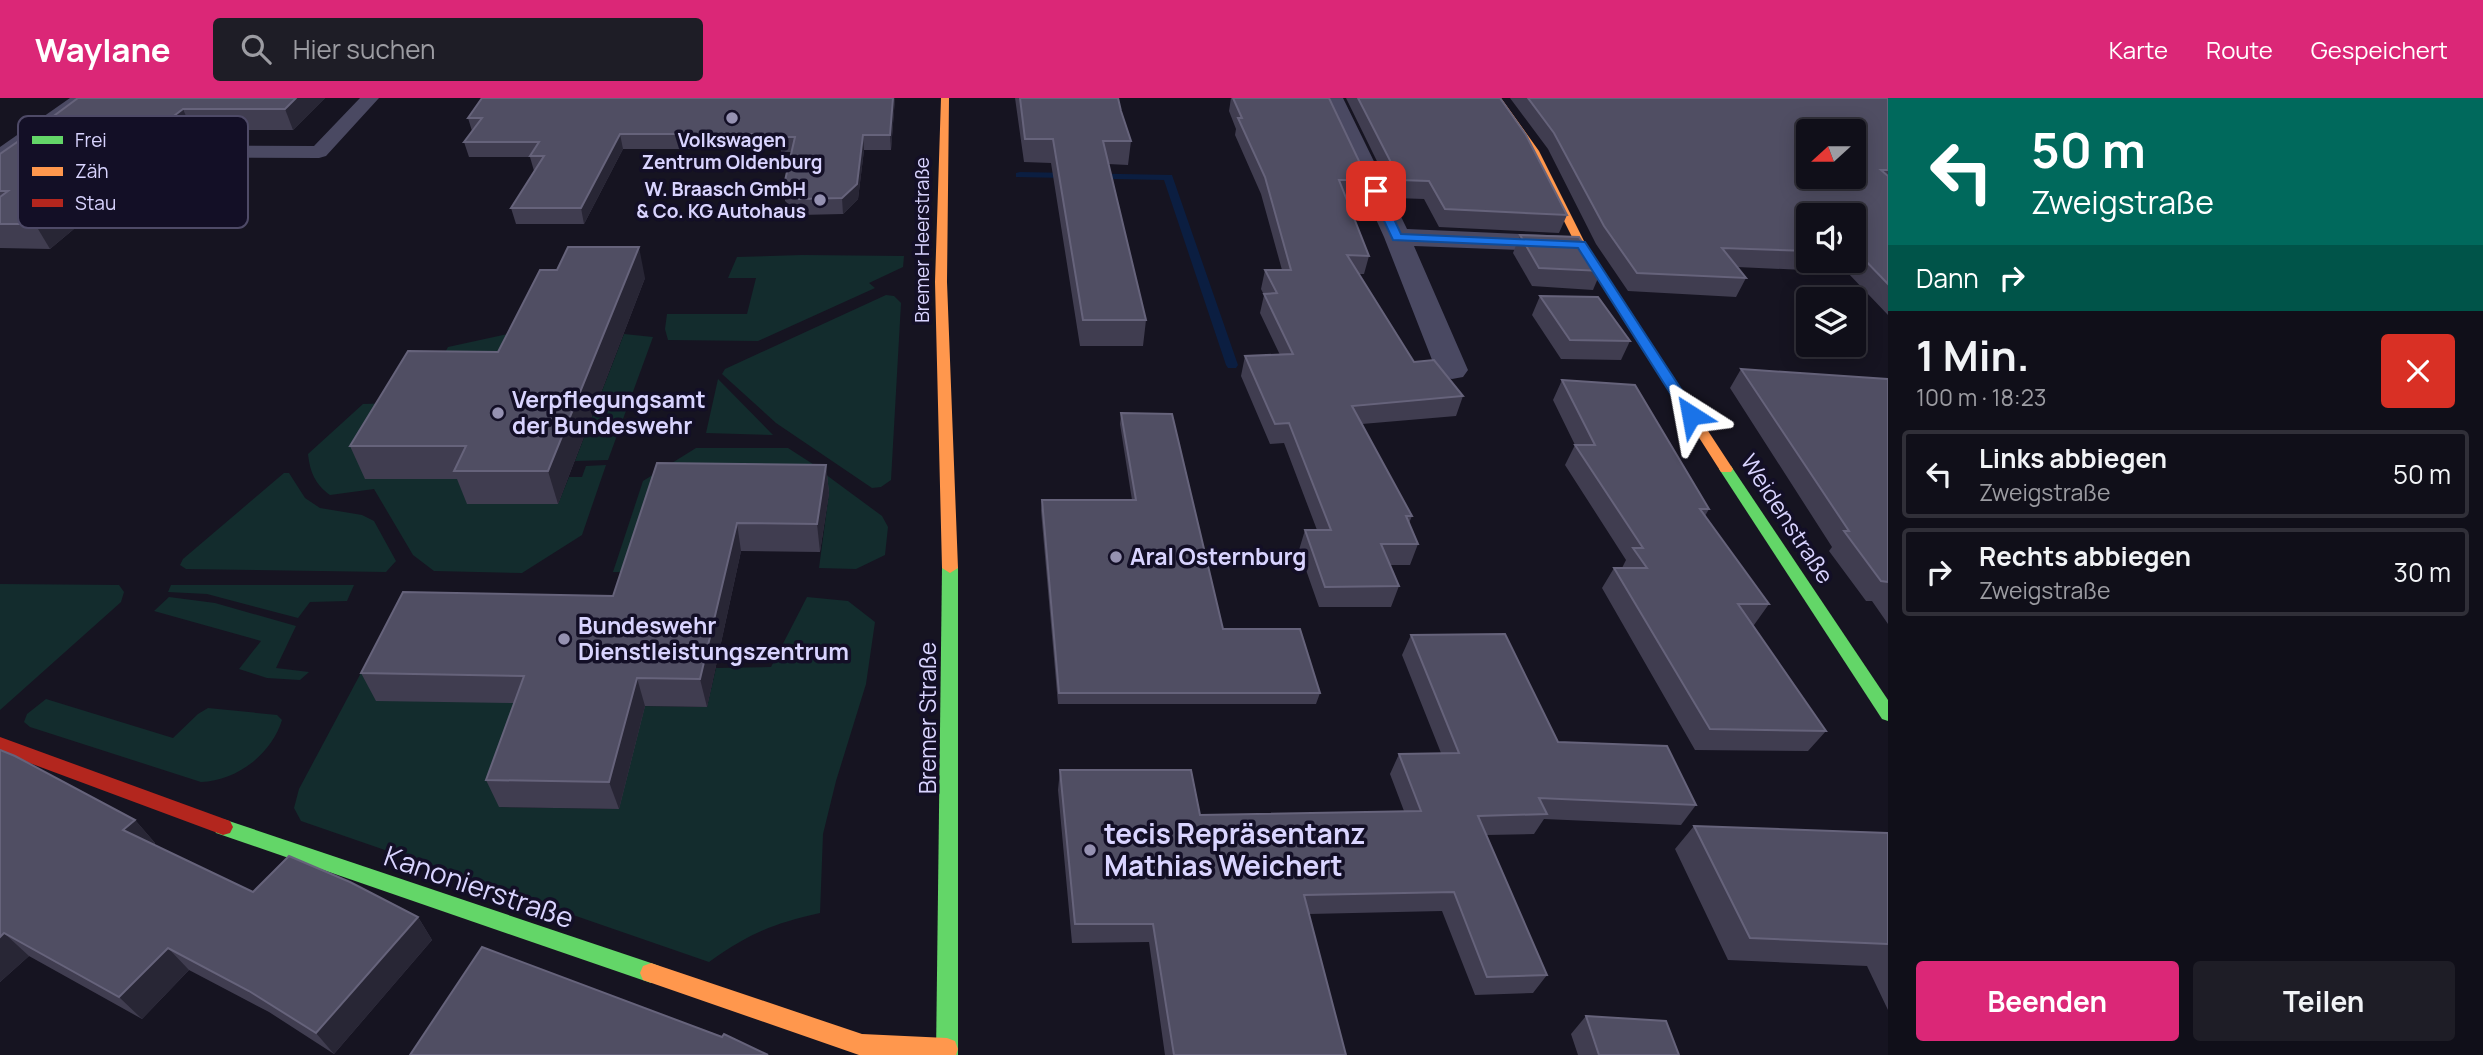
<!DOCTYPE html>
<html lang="de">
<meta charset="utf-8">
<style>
body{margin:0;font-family:Manrope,sans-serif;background:#1e1d26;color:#f1f3f6;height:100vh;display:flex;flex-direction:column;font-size:26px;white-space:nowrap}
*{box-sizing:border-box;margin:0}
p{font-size:23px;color:#9c9ca2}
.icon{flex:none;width:38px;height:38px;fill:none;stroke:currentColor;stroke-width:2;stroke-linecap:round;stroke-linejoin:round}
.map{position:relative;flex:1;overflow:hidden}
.panel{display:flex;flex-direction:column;background:#100f19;width:595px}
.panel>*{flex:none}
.top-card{background:#00695c;color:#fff;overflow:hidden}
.needle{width:46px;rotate:249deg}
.fabs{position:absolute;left:1796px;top:21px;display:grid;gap:14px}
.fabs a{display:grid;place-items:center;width:70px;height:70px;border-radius:7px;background:#100f19;box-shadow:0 4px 18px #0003,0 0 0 2px #302f38;font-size:35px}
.pin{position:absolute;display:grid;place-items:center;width:60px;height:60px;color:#fff;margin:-30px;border-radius:14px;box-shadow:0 4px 10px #0006}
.me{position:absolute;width:77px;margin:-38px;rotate:326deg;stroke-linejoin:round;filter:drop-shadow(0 0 5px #0008)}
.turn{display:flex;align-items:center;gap:24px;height:147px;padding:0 28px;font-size:32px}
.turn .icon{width:91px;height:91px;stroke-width:2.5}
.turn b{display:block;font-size:49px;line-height:60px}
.then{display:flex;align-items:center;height:66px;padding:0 28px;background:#0003;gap:14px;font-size:26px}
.round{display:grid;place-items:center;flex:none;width:74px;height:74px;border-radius:7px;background:#1e1d26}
.overview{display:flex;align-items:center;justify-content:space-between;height:119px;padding:0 28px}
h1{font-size:42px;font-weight:700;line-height:52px}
.cta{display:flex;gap:14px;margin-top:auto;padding:14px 28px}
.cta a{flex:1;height:80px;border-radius:7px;background:#db2777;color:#fff;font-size:28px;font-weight:700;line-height:80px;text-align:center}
.cta a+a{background:#1e1d26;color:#f1f3f6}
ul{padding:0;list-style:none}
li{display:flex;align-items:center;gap:21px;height:88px;margin:0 14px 10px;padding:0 14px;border:4px solid #302f38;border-radius:7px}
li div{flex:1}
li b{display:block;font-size:26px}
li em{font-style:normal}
header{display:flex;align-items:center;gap:42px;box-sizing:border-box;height:98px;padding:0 35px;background:#db2777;color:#fff}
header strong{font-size:33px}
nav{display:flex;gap:38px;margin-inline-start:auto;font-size:24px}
.search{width:490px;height:63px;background:#1e1d26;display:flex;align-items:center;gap:18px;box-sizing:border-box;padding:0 24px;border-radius:7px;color:#9c9ca2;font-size:26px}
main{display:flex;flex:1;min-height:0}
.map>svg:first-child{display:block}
</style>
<header>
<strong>Waylane</strong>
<div class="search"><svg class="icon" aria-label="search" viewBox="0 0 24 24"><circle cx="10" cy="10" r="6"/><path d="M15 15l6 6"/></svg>Hier suchen</div>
<nav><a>Karte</a><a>Route</a><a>Gespeichert</a></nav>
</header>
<main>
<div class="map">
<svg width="1888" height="957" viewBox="0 0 1888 957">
<rect width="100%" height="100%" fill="#161421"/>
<g fill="#132c2d">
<path d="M 802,157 L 904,158 L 903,169 L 869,185 L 875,190 L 758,243 L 668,242 L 665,231 L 667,216 L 747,216 L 756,180 L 728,180 L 737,159 Z"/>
<path d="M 886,197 L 894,198 L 901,205 L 891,382 L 881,389 L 872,390 L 776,325 L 722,276 L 725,271 Z"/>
<path d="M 517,234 L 502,286 L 427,286 L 448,249 Z"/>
<path d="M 624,236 L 653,239 L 608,362 L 575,363 Z"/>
<path d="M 718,281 L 773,337 L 706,335 Z"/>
<path d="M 398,305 L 478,381 L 467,406 L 558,406 L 569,379 L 582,379 L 586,368 L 606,367 L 582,437 L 522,475 L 434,473 L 413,457 L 374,391 L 330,397 C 315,386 310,374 308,356 L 363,306 Z"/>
<path d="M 696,350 L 788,350 L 819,370 L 638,474 L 613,474 L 643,383 Z"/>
<path d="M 284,375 L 289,375 L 305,400 L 320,410 L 362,417 L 374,423 L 396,463 L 386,474 L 186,471 L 180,467 L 183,461 Z"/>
<path d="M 825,376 L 882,418 L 888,429 L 885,457 L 856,471 L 819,470 L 829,395 Z"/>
<path d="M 0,486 L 119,487 L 124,494 L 121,504 L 0,612 Z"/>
<path d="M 171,487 L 354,487 L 347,503 L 310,504 L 298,520 L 207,496 L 168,494 Z"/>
<path d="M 169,499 L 215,505 L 296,528 L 276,570 L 309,574 L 300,582 L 267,580 L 239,571 L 261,543 L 154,513 Z"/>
<path d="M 807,499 L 848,503 L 875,524 L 866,586 L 836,683 L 823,736 L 820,815 C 772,826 750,835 709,864 L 301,723 L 294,710 L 299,691 L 379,541 L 536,606 L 499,709 L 619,711 L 640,608 L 707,609 L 716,570 L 771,569 Z"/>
<path d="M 46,601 L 173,640 L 198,616 L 208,610 L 277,617 L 282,622 C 271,657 236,683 201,684 L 30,629 L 24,624 L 27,616 Z"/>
</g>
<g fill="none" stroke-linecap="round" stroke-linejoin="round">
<path fill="#0b1e41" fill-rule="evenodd" d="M 1020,74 L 1172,77 L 1238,267 L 1236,270 L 1228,270 L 1226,267 L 1164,82 L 1016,79 L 1016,75 Z"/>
<g fill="#4a4962" fill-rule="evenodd">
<path d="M 70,0 L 91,0 L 7,62 L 0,64 L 0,49 Z"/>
<path d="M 360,0 L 379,0 L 326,58 L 319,60 L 109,59 L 99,53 L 109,47 L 314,48 Z"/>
</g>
<path fill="#4a4962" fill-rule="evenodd" d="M 1321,0 L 1343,0 L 1407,131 L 1569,138 L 1578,140 L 1582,146 L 1578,152 L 1569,154 L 1414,148 L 1468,272 L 1463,279 L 1452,281 L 1441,279 L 1436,272 L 1384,139 Z"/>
<g fill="#63d668" fill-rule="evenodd">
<path d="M 1726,367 L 1731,368 L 1888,602 L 1888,623 L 1882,621 L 1719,371 Z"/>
<path d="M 950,465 L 958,470 L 958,957 L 936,957 L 942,470 Z"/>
<path d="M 223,721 L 651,865 L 659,868 L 662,875 L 659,882 L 651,885 L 216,735 L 213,729 L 216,723 Z"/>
</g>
<g fill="#ff974d" fill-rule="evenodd">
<path d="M 941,0 L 949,0 L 947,184 L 958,470 L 950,475 L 942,470 L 935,184 Z"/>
<path d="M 1493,0 L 1501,0 L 1539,53 L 1586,147 L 1733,371 L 1731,374 L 1721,374 L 1576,147 L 1529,53 Z"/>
<path d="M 651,865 L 862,936 L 947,940 L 955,943 L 958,951 L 956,957 L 859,957 L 643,882 L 640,875 L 643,868 Z"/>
</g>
<path fill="#b3261e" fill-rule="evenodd" d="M 0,639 L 230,723 L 233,729 L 230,735 L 223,737 L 0,654 Z"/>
</g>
<g fill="#403d50" fill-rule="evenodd">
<path d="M 78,0 L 325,0 L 293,32 L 192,32 L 177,45 L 146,45 L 155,63 L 50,151 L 0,150 L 0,56 L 60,40 L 51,23 L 52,22 L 51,20 Z"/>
<path d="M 482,0 L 895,0 L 891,52 L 864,52 L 858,101 L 843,116 L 800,117 L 785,103 L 784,87 L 791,54 L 781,54 L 781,51 L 623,51 L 584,126 L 516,126 L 511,110 L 534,73 L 530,59 L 469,59 L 464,44 L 472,33 L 468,20 Z"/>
<path d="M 1015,0 L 1118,0 L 1121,13 L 1131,43 L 1128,67 L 1108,66 L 1146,222 L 1143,248 L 1080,248 L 1051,65 L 1024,64 Z"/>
<path d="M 1231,0 L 1329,0 L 1368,82 L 1363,100 L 1346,99 L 1369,158 L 1364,176 L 1359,176 L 1414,264 L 1463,298 L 1456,318 L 1362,326 L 1412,418 L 1409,425 L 1418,446 L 1410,467 L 1390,467 L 1399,488 L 1391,509 L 1319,509 L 1299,452 L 1305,432 L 1317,432 L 1284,345 L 1270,346 L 1241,278 L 1245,258 L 1280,257 L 1260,215 L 1264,197 L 1261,191 L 1265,172 L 1282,172 L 1261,96 L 1235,37 L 1236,31 L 1229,13 Z"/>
<path d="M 1346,0 L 1500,0 L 1567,117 L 1559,135 L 1439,129 L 1424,101 L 1395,100 Z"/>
<path d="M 1510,0 L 1888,0 L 1888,217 L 1847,174 L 1737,169 L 1746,180 L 1736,199 L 1628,193 L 1596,146 L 1548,51 ZM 1808,117 L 1853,117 L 1853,163 L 1808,163 Z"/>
<path d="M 1520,137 L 1601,173 L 1593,192 L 1532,188 L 1513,155 Z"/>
<path d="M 645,180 L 558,406 L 467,406 L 457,381 L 365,381 L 350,348 L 498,254 Z"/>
<path d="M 1540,198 L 1630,243 L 1621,262 L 1561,261 L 1532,217 Z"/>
<path d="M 1741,271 L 1888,281 L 1888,526 L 1872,503 L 1866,503 L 1829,453 L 1832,449 L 1730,290 Z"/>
<path d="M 1562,282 L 1709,411 L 1705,418 L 1769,506 L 1754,527 L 1752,527 L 1826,633 L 1808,653 L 1695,652 L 1602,490 L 1614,470 L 1622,470 L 1626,462 L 1565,367 L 1575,347 L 1553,302 Z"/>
<path d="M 1121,315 L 1223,531 L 1320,595 L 1316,606 L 1058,606 L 1041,413 L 1042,402 L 1132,402 L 1120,326 Z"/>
<path d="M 826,367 L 829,395 L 820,454 L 741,453 L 707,609 L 645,608 L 619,711 L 499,709 L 486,682 L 514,605 L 376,603 L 361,575 L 613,498 Z"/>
<path d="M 1411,537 L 1558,644 L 1696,707 L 1681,727 L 1544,721 L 1534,736 L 1486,737 L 1547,877 L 1533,895 L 1475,897 L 1442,813 L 1309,816 L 1346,957 L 1165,957 L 1149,844 L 1072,845 L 1058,692 L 1060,672 L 1200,717 L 1404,713 L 1390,676 L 1399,656 L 1441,655 L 1402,557 Z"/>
<path d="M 0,652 L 135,722 L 155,745 L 154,747 L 253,794 L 418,819 L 432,842 L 334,956 L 269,914 L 189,872 L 142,921 L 29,858 L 0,884 Z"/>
<path d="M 1694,728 L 1888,735 L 1888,912 L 1867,868 L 1728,862 L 1675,751 Z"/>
<path d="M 1586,918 L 1679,957 L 1578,957 L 1571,936 Z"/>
</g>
<g fill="#282635">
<path d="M 296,0 L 325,0 L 293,32 L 285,11 Z"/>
<path d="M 893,0 L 895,0 L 891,52 L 890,37 Z"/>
<path d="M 183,11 L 192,32 L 177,45 L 166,24 Z"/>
<path d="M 620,36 L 623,51 L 584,126 L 581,110 Z"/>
<path d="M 863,37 L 864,52 L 858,101 L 843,116 L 842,100 Z"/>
<path d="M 143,40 L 155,63 L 50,151 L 35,126 Z"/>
<path d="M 639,149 L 645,180 L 558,406 L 548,373 Z"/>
<path d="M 826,367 L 829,395 L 820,454 L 817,426 Z"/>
<path d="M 737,425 L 741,453 L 707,609 L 700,581 Z"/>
<path d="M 637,580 L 645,608 L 619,711 L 609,684 Z"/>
<path d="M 135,722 L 155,745 L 144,755 L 123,732 Z"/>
<path d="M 418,819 L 432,842 L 334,956 L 316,935 Z"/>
<path d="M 4,835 L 29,858 L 0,884 L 0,839 Z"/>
<path d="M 168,850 L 189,872 L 142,921 L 119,899 Z"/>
</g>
<g fill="#504e63" stroke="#66637b" stroke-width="2" fill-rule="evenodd">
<path d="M 78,0 L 296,0 L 285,11 L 183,11 L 166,24 L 51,23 L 56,20 L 51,20 Z"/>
<path d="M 482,0 L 893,0 L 890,37 L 863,37 L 857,86 L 842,100 L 799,101 L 784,87 L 795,39 L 779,39 L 780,36 L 620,36 L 581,110 L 511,110 L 544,58 L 530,58 L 539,44 L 464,44 L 482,20 L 468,20 Z"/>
<path d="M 1020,0 L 1118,0 L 1121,13 L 1131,43 L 1103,43 L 1146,222 L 1083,222 L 1053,41 L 1025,41 Z"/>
<path d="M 1233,0 L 1329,0 L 1368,82 L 1339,82 L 1369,158 L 1347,157 L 1414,264 L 1434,262 L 1463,298 L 1352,308 L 1412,418 L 1406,418 L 1418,446 L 1381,446 L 1399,488 L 1325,489 L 1305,432 L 1331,432 L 1289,325 L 1275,326 L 1245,258 L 1293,256 L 1264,196 L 1277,195 L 1265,172 L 1291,172 L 1265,79 L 1238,20 L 1242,20 Z"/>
<path d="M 1358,0 L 1500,0 L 1526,37 L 1567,117 L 1445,111 L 1429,83 L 1400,82 Z"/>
<path d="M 1528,0 L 1888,0 L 1888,72 L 1881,72 L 1888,78 L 1888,186 L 1858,155 L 1853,155 L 1853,117 L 1808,117 L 1808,153 L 1722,150 L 1746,180 L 1637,175 L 1604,128 L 1554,35 ZM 1808,33 L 1853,33 L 1853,79 L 1808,79 Z"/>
<path d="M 23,40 L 143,40 L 35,126 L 0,126 L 0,99 L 8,93 L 0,93 L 0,56 Z"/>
<path d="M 1520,137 L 1579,139 L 1601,173 L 1539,170 Z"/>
<path d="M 568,149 L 639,149 L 548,373 L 454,373 L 466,348 L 350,348 L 408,253 L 498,254 L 540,172 L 557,172 Z"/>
<path d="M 1540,198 L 1598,199 L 1630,243 L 1570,242 Z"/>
<path d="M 1741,271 L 1888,281 L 1888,484 L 1881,483 L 1844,433 L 1849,433 Z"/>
<path d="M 1562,282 L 1635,287 L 1709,411 L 1700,411 L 1769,506 L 1738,506 L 1826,633 L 1710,631 L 1614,470 L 1647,470 L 1633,450 L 1643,450 L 1575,347 L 1595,347 Z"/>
<path d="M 1121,315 L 1172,316 L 1223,531 L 1300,531 L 1320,595 L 1059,595 L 1042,402 L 1136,402 Z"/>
<path d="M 657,365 L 826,367 L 817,426 L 737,425 L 700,581 L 637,580 L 609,684 L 486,682 L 524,578 L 361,575 L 403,494 L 613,498 Z"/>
<path d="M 1505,536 L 1558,644 L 1667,648 L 1696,707 L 1539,700 L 1547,716 L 1478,718 L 1547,877 L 1487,879 L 1454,794 L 1304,797 L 1346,957 L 1174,957 L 1153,826 L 1075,826 L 1060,672 L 1191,672 L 1200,717 L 1421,713 L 1399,656 L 1459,655 L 1411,537 Z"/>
<path d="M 0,652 L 15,658 L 135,722 L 123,732 L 253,794 L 289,758 L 350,784 L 418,819 L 316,935 L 249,893 L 168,850 L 119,899 L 4,835 L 0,839 Z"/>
<path d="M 1694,728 L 1888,735 L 1888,846 L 1750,840 Z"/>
<path d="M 482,849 L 722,939 L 724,936 L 768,957 L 410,957 Z"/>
<path d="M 1586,918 L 1666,923 L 1679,957 L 1599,957 Z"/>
</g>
<path fill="#1a73e8" stroke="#114b97" stroke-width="2" d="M 1372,91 L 1381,93 L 1401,136 L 1585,144 L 1698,317 L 1696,320 L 1686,320 L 1578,150 L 1393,142 L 1370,93 Z"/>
<g fill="#9591b1" stroke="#130f26" stroke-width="2.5">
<circle cx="732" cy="20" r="7"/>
<circle cx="820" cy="102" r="7"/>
<circle cx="498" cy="315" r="7"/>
<circle cx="1116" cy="459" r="7"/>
<circle cx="564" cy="541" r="7"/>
<circle cx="1090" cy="752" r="7"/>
</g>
<g text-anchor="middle" stroke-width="7" stroke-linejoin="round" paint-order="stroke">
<g font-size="19" font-weight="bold" fill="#d9d4ff" stroke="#130f26">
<text x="732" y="49">Volkswagen<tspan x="732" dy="22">Zentrum Oldenburg</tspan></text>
<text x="806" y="98" text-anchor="end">W. Braasch GmbH<tspan x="806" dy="22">&amp; Co. KG Autohaus</tspan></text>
</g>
<g font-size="19" fill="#d9d4ff" stroke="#130f26">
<text transform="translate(922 142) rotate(-90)" y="7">Bremer Heerstraße</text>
</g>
<g font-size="23" font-weight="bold" fill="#d9d4ff" stroke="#130f26" text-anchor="start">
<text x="512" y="310">Verpflegungsamt<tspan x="512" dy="26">der Bundeswehr</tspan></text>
<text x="1130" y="467">Aral Osternburg</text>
<text x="578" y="536">Bundeswehr<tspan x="578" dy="26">Dienstleistungszentrum</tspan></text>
</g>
<g font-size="23" fill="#d9d4ff" stroke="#130f26">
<text transform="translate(1787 421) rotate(57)" y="8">Weidenstraße</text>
<text transform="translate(928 620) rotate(-90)" y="8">Bremer Straße</text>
</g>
<g font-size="28" font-weight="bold" fill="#d9d4ff" stroke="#130f26" text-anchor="start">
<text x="1104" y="746">tecis Repräsentanz<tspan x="1104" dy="32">Mathias Weichert</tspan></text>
</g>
<g font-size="28" fill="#d9d4ff" stroke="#130f26">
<text transform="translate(479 789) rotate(19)" y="10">Kanonierstraße</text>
</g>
</g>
<rect x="18" y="18" width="230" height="112" rx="10" fill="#130f26" stroke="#4e4a67" stroke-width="2"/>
<rect x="32" y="38" width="31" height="8" fill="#63d668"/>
<rect x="32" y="69" width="31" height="9" fill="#ff974d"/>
<rect x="32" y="101" width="31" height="8" fill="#b3261e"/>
<g font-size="19" fill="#d9d4ff">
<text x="75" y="49">Frei</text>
<text x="75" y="80">Zäh</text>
<text x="75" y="112">Stau</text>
</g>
</svg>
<div class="fabs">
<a><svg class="needle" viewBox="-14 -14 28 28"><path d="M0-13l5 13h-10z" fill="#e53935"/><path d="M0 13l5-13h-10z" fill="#9c9ca2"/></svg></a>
<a><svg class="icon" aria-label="sound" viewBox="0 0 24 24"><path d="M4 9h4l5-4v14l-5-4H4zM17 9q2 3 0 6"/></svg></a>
<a><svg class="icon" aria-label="layers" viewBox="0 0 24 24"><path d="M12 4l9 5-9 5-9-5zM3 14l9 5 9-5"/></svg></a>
</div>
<div class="pin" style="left:1376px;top:93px;background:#d93025"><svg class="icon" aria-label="arrive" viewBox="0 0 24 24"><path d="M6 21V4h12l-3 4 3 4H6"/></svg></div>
<svg class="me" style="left:1691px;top:317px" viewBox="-20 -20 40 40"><path d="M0-17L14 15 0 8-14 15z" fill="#1a73e8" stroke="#fff" stroke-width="4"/></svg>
</div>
<section class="panel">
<div class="top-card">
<div class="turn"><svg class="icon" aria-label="left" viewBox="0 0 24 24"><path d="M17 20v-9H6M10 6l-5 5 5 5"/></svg><div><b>50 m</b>Zweigstraße</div></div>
<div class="then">Dann<svg class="icon" aria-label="right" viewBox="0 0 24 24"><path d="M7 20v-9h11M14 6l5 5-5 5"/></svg></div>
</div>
<div class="overview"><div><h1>1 Min.</h1><p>100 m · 18:23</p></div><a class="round" style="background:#d93025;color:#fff"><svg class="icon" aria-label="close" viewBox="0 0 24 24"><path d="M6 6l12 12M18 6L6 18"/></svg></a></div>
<ul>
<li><svg class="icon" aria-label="left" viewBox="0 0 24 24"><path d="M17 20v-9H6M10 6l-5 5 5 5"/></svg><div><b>Links abbiegen</b><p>Zweigstraße</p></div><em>50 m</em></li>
<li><svg class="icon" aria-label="right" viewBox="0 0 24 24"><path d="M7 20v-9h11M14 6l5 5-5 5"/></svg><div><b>Rechts abbiegen</b><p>Zweigstraße</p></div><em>30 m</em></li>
</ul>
<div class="cta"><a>Beenden</a><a>Teilen</a></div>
</section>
</main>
